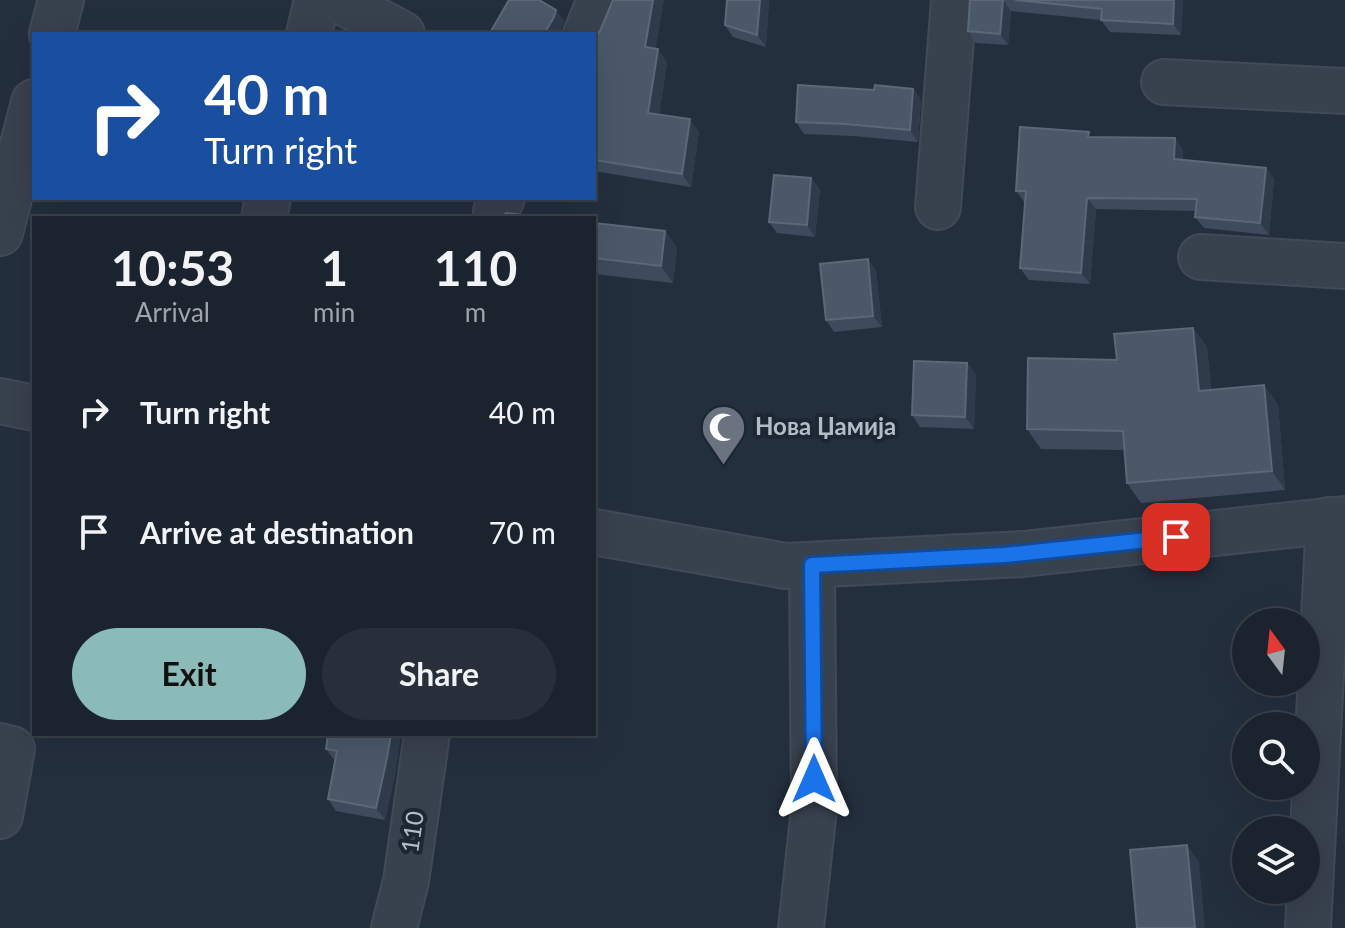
<!DOCTYPE html>
<meta charset="utf-8">
<style>
body{margin:0;font-family:Lato,sans-serif;background:#282f3a;color:#f1f3f6;height:100vh;display:flex;flex-direction:column;font-size:30px;white-space:nowrap}
*{box-sizing:border-box;margin:0}
p{font-size:26px;color:#a0a4aa}
.icon{flex:none;width:44px;height:44px;fill:none;stroke:currentColor;stroke-width:2;stroke-linecap:round;stroke-linejoin:round}
.map{position:relative;flex:1;overflow:hidden}
.panel{position:absolute;left:32px;top:216px;width:564px;height:520px;display:flex;flex-direction:column;background:#1b232e;border-radius:0px;box-shadow:0 8px 32px #0002,0 0 0 2px #39404a}
.panel>*{flex:none}
.guide{position:absolute;left:32px;top:32px;width:564px;height:168px;border-radius:0px;box-shadow:0 8px 32px #0002,0 0 0 2px #39404a;background:#1a4fa0;color:#fff;overflow:hidden}
.needle{width:52px;rotate:345deg}
.tools{position:absolute;left:1232px;top:608px;display:grid;gap:16px}
.tools a{display:grid;place-items:center;width:88px;height:88px;border-radius:50%;background:#1b232e;box-shadow:0 8px 32px #0002,0 0 0 2px #39404a;font-size:40px}
.pin{position:absolute;display:grid;place-items:center;width:68px;height:68px;color:#fff;margin:-34px;border-radius:16px;box-shadow:0 4px 12px #0006}
.me{position:absolute;width:88px;margin:-44px;rotate:0deg;stroke-linejoin:round;filter:drop-shadow(0 0 6px #0008)}
.turn{display:flex;align-items:center;gap:28px;height:168px;padding:0 40px;font-size:36px}
.turn .icon{width:104px;height:104px;stroke-width:2.5}
.turn b{display:block;font-size:56px;line-height:68px}
.eta{display:flex;justify-content:space-evenly;align-items:center;height:136px;text-align:center}
.eta b{font-size:48px;font-weight:700;line-height:56px}
.primary-button{display:flex;gap:16px;margin-top:auto;padding:16px 40px}
.primary-button a{flex:1;height:92px;border-radius:48px;background:#8bbbb9;color:#111;font-size:32px;font-weight:700;line-height:92px;text-align:center}
.primary-button a+a{background:#282f3a;color:#f1f3f6}
ul{padding:0;list-style:none}
li{display:flex;align-items:center;gap:24px;height:120px;padding:0 40px}
li div{flex:1}
li b{display:block;font-size:30px}
li em{font-style:normal}
.map>svg:first-child{display:block}
</style>
<div class="map">
<svg width="1345" height="928" viewBox="0 0 1345 928">
<rect width="100%" height="100%" fill="#242f3e"/>
<g fill="none" stroke-linecap="round" stroke-linejoin="round">
<defs>
<g id="minor">
<path d="M 339,0 L 402,34"/>
<path d="M 52,34 L 61,0"/>
<path d="M 309,34 L 317,0"/>
<path d="M 586,34 L 600,0"/>
<path d="M 1164,82 L 1345,91"/>
<path d="M 938,207 L 954,0"/>
<path d="M 264,218 L 268,198"/>
<path d="M 496,218 L 496,211 L 502,198"/>
<path d="M 0,233 L 34,102"/>
<path d="M 1201,257 L 1345,266"/>
<path d="M 0,401 L 34,408"/>
<path d="M 594,532 L 786,566 L 1023,554 L 1345,519"/>
<path d="M 0,746 L 12,749 L 0,816"/>
<path d="M 394,928 L 406,881 L 427,734"/>
<path d="M 801,928 L 814,809 L 812,565"/>
<path d="M 1308,928 L 1329,520"/>
</g>
</defs>
<use href="#minor" stroke="#414a57" stroke-width="48"/>
<use href="#minor" stroke="#38414e" stroke-width="44"/>
</g>
<g fill="#3f4b5c">
<path d="M 727,0 L 769,0 L 766,47 L 733,37 L 725,25 Z"/>
<path d="M 970,0 L 1183,0 L 1181,35 L 1110,32 L 1101,20 L 1011,11 L 1008,45 L 976,43 L 968,31 Z"/>
<path d="M 600,31 L 656,48 L 667,62 L 659,115 L 699,132 L 691,187 L 594,171 L 594,38 Z"/>
<path d="M 913,89 L 921,100 L 918,142 L 853,136 L 804,134 L 796,122 L 874,90 Z"/>
<path d="M 1092,137 L 1175,138 L 1183,150 L 1183,160 L 1266,168 L 1274,179 L 1269,235 L 1204,228 L 1195,217 L 1196,211 L 1096,209 L 1090,284 L 1029,280 L 1020,268 L 1025,203 L 1016,191 Z"/>
<path d="M 811,178 L 820,190 L 815,237 L 777,233 L 769,222 Z"/>
<path d="M 594,223 L 665,231 L 677,248 L 673,283 L 594,274 Z"/>
<path d="M 868,259 L 876,271 L 882,327 L 834,332 L 826,320 Z"/>
<path d="M 1193,328 L 1207,347 L 1211,390 L 1264,385 L 1278,405 L 1285,490 L 1141,503 L 1127,483 L 1124,450 L 1041,449 L 1027,429 L 1117,360 Z"/>
<path d="M 967,363 L 976,375 L 974,429 L 920,427 L 912,415 Z"/>
<path d="M 328,734 L 396,770 L 385,820 L 336,811 L 328,799 L 335,761 L 326,749 Z"/>
</g>
<g fill="#2f3b4b">
<path d="M 653,0 L 664,0 L 654,59 L 645,47 Z"/>
<path d="M 760,0 L 769,0 L 766,47 L 757,35 Z"/>
<path d="M 1003,0 L 1011,11 L 1008,45 L 1000,34 Z"/>
<path d="M 1174,0 L 1183,0 L 1181,35 L 1173,24 Z"/>
<path d="M 556,10 L 564,21 L 562,28 L 559,34 L 544,34 Z"/>
<path d="M 658,49 L 667,62 L 657,126 L 648,113 Z"/>
<path d="M 913,89 L 921,100 L 918,142 L 910,130 Z"/>
<path d="M 690,119 L 699,132 L 691,187 L 682,174 Z"/>
<path d="M 1175,138 L 1183,150 L 1183,171 L 1174,159 Z"/>
<path d="M 1266,168 L 1274,179 L 1269,235 L 1260,223 Z"/>
<path d="M 811,178 L 820,190 L 815,237 L 807,225 Z"/>
<path d="M 1087,198 L 1096,209 L 1090,284 L 1081,273 Z"/>
<path d="M 665,231 L 677,248 L 673,283 L 661,266 Z"/>
<path d="M 868,259 L 876,271 L 882,327 L 873,316 Z"/>
<path d="M 1193,328 L 1207,347 L 1212,410 L 1199,391 Z"/>
<path d="M 967,363 L 976,375 L 974,429 L 965,417 Z"/>
<path d="M 1264,385 L 1278,405 L 1285,490 L 1272,471 Z"/>
<path d="M 391,734 L 401,734 L 396,770 L 385,820 L 376,808 Z"/>
<path d="M 1187,845 L 1199,862 L 1205,928 L 1195,928 Z"/>
</g>
<g fill="#4b5868" stroke="#5c6777" stroke-width="2">
<path d="M 509,0 L 539,0 L 556,10 L 554,17 L 544,34 L 497,34 L 491,31 Z"/>
<path d="M 613,0 L 653,0 L 645,47 L 658,49 L 648,113 L 690,119 L 682,174 L 594,160 L 594,38 L 600,31 Z"/>
<path d="M 727,0 L 760,0 L 757,35 L 725,25 Z"/>
<path d="M 970,0 L 1003,0 L 1000,34 L 968,31 Z"/>
<path d="M 1015,0 L 1174,0 L 1173,24 L 1101,20 L 1102,9 Z"/>
<path d="M 798,85 L 874,90 L 875,85 L 913,89 L 910,130 L 845,124 L 796,122 Z"/>
<path d="M 1020,127 L 1089,132 L 1088,137 L 1175,138 L 1174,159 L 1266,168 L 1260,223 L 1195,217 L 1197,199 L 1087,198 L 1081,273 L 1020,268 L 1026,191 L 1016,191 Z"/>
<path d="M 774,175 L 811,178 L 807,225 L 769,222 Z"/>
<path d="M 506,213 L 549,218 L 501,218 Z"/>
<path d="M 594,223 L 665,231 L 661,266 L 594,258 Z"/>
<path d="M 868,259 L 873,316 L 826,320 L 820,264 Z"/>
<path d="M 1193,328 L 1199,391 L 1264,385 L 1272,471 L 1127,483 L 1123,431 L 1027,429 L 1028,358 L 1117,360 L 1114,334 Z"/>
<path d="M 914,361 L 967,363 L 965,417 L 912,415 Z"/>
<path d="M 328,734 L 391,734 L 387,758 L 376,808 L 328,799 L 337,751 L 326,749 Z"/>
<path d="M 1187,845 L 1195,928 L 1137,928 L 1130,850 Z"/>
</g>
<g fill="none" stroke-linecap="round" stroke-linejoin="round">
<defs>
<path id="route" d="M 814,779 L 812,565 L 1005,555 L 1176,537"/>
</defs>
<use href="#route" stroke="#114b97" stroke-width="20"/>
<use href="#route" stroke="#1a73e8" stroke-width="14"/>
</g>
<defs>
<symbol id="mosque-pin" viewBox="-11 -11 22 30"><path d="M0 17L-7.5 6A9.5 9.5 0 1 1 7.5 6Z" fill="#6b7280" stroke="#1d2633"/><path d="M3.5-4.9A6 6 0 1 0 3.5 4.9A5 5 0 1 1 3.5-4.9Z" fill="#fff"/></symbol>
</defs>
<g fill-rule="evenodd">
<use href="#mosque-pin" x="698" y="402" width="51" height="69"/>
</g>
<g text-anchor="middle" stroke-width="8" stroke-linejoin="round" paint-order="stroke">
<g font-size="24" font-weight="bold" fill="#b4bcc9" stroke="#1d2633" text-anchor="start">
<text x="755" y="435">Нова Џамија</text>
</g>
<g font-size="24" fill="#b4bcc9" stroke="#1d2633">
<text transform="translate(413 832) rotate(-82)" y="8">110</text>
</g>
</g>
</svg>
<div class="tools">
<a><svg class="needle" viewBox="-14 -14 28 28"><path d="M0-13l5 13h-10z" fill="#e53935"/><path d="M0 13l5-13h-10z" fill="#a0a4aa"/></svg></a>
<a><svg class="icon" aria-label="search" viewBox="0 0 24 24"><circle cx="10" cy="10" r="6"/><path d="M15 15l6 6"/></svg></a>
<a><svg class="icon" aria-label="layers" viewBox="0 0 24 24"><path d="M12 4l9 5-9 5-9-5zM3 14l9 5 9-5"/></svg></a>
</div>
<div class="pin" style="left:1176px;top:537px;background:#d93025"><svg class="icon" aria-label="arrive" viewBox="0 0 24 24"><path d="M6 21V4h12l-3 4 3 4H6"/></svg></div>
<svg class="me" style="left:814px;top:779px" viewBox="-20 -20 40 40"><path d="M0-17L14 15 0 8-14 15z" fill="#1a73e8" stroke="#fff" stroke-width="4"/></svg>
<div class="guide">
<div class="turn"><svg class="icon" aria-label="right" viewBox="0 0 24 24"><path d="M7 20v-9h11M14 6l5 5-5 5"/></svg><div><b>40 m</b>Turn right</div></div>
</div>
<section class="panel">
<div class="eta">
<div><b>10:53</b><p>Arrival</p></div>
<div><b>1</b><p>min</p></div>
<div><b>110</b><p>m</p></div>
</div>
<ul>
<li><svg class="icon" aria-label="right" viewBox="0 0 24 24"><path d="M7 20v-9h11M14 6l5 5-5 5"/></svg><div><b>Turn right</b></div><em>40 m</em></li>
<li><svg class="icon" aria-label="arrive" viewBox="0 0 24 24"><path d="M6 21V4h12l-3 4 3 4H6"/></svg><div><b>Arrive at destination</b></div><em>70 m</em></li>
</ul>
<div class="primary-button"><a>Exit</a><a>Share</a></div>
</section>
</div>
